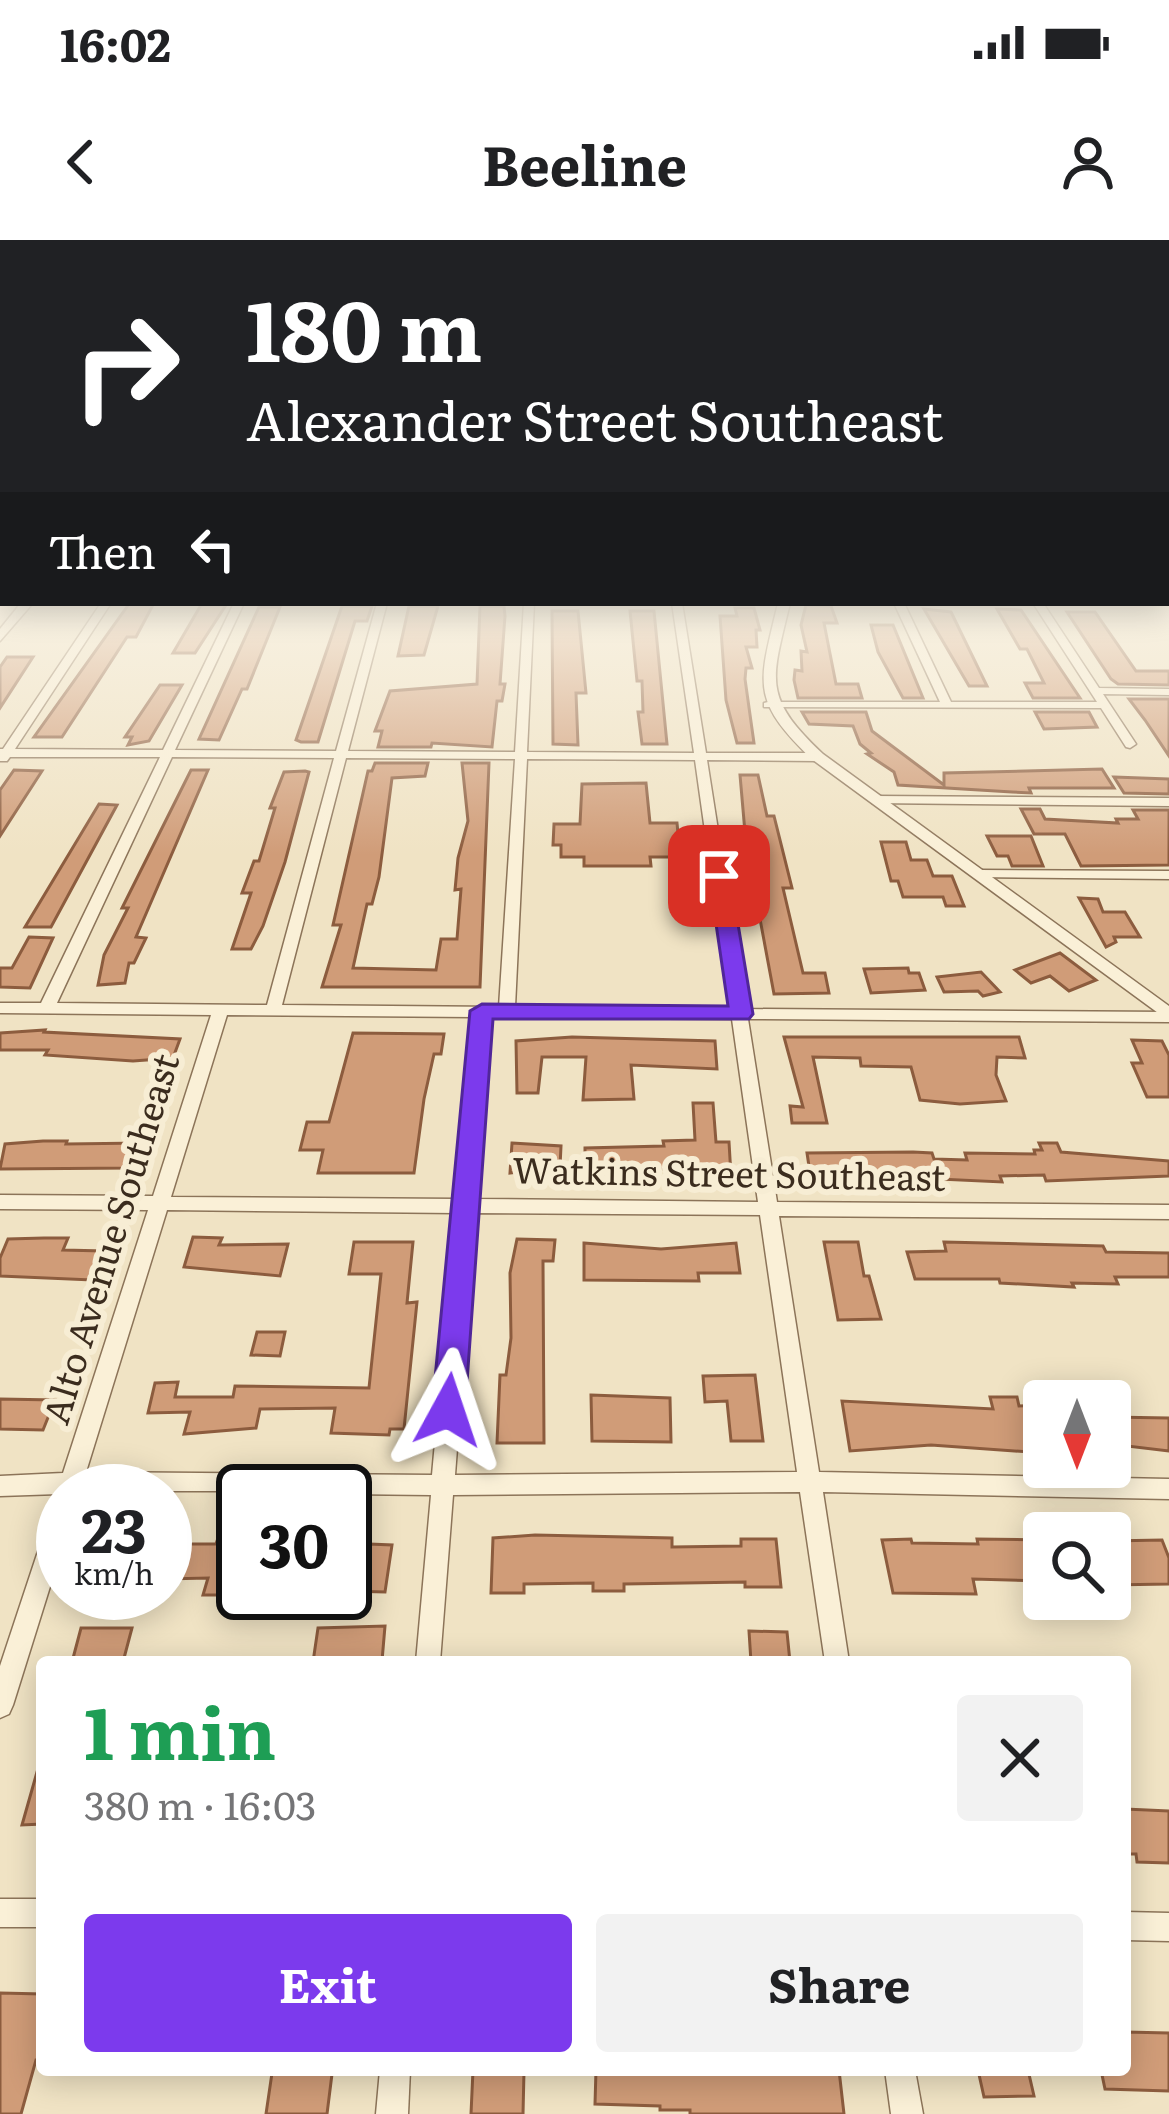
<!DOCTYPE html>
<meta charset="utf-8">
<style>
body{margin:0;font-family:Literata,serif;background:#f2f2f2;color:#202124;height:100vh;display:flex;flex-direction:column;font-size:45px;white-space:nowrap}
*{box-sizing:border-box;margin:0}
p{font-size:39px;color:#757577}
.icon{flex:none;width:66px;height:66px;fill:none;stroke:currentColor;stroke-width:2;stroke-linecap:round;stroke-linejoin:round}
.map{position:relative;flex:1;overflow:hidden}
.details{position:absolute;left:36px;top:1416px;width:1095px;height:420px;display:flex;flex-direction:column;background:#fff;border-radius:12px;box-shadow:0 6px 30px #0003}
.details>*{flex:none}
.hud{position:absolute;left:0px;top:0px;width:1170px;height:366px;box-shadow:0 6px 30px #0003;background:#202124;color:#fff;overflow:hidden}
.needle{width:78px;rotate:180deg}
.fabs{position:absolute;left:1023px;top:1140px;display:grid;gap:24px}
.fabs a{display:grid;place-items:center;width:108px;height:108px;border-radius:12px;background:#fff;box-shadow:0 6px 30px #0003;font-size:60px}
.speed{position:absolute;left:36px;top:1224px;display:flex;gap:24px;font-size:60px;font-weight:700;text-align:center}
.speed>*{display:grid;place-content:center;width:156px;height:156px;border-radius:50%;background:#fff;box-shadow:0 6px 30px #0003;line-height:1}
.speed small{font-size:30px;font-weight:400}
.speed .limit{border:6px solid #111;border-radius:18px;background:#fff;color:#111}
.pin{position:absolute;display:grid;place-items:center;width:102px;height:102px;color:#fff;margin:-51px;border-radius:24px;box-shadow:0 6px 18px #0006}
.me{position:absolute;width:132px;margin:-66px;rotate:5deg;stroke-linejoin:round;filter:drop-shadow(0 0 9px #0008)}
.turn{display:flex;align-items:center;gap:42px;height:252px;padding:0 48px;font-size:54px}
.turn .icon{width:156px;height:156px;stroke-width:2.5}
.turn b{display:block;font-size:84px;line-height:102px}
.then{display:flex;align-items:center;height:114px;padding:0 48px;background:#0003;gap:24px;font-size:45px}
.round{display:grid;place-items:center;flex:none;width:126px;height:126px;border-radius:12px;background:#f2f2f2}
.summary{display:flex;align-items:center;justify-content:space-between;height:204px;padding:0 48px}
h1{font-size:72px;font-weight:700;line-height:90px;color:#1e9e55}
.button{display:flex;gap:24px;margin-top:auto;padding:24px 48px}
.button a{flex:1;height:138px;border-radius:12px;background:#7c3aed;color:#fff;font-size:48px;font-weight:700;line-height:138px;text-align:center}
.button a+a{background:#f2f2f2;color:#202124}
.status{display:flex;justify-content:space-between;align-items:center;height:84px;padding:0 60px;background:#fff;direction:ltr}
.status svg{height:33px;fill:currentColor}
header{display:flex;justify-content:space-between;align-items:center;height:156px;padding:0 48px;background:#fff;font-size:54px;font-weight:700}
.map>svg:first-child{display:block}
</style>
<div class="status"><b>16:02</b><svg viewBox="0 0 49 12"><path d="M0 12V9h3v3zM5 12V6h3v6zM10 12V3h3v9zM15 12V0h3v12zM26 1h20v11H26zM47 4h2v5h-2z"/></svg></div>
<header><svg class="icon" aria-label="back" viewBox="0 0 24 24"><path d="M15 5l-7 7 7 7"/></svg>Beeline<svg class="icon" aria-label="person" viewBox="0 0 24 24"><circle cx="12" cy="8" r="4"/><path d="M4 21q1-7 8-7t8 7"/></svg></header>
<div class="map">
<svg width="1169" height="1874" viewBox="0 0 1169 1874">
<rect width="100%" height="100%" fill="#f0e3c4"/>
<g fill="#d09c78" stroke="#8c5c3e" stroke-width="3">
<path d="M 129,364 L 153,365 L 136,397 L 127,397 L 62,497 L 34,497 Z"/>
<path d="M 201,365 L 226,365 L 195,413 L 173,413 Z"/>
<path d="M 806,365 L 831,366 L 837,383 L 824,383 L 836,444 L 858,444 L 862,458 L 798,458 L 794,440 L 795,430 L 802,431 L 801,411 L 807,412 L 801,385 Z"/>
<path d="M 342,366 L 372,366 L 367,381 L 355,381 L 318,502 L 301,502 L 296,500 Z"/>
<path d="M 409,366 L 438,366 L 424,415 L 398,416 Z"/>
<path d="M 480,366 L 504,366 L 505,376 L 500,444 L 505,444 L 502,461 L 497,461 L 492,507 L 432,503 L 431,507 L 378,507 L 382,491 L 375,491 L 390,451 L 477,444 Z"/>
<path d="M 259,367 L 280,367 L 247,449 L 242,449 L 219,500 L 199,499 Z"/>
<path d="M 735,368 L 754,368 L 760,390 L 756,390 L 757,407 L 746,407 L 752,428 L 746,428 L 745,439 L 754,503 L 737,503 L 726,460 L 720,376 L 737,376 Z"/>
<path d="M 924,369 L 951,372 L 987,446 L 969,446 Z"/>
<path d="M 997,369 L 1021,370 L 1080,458 L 1033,458 L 1025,443 L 1044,443 L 1027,409 L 1020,409 Z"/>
<path d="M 552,371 L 578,371 L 586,453 L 576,453 L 578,505 L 553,504 Z"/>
<path d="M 630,371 L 654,371 L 667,504 L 642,504 L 638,472 L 643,472 L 642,441 L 637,441 Z"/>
<path d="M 1067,372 L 1095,372 L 1136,431 L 1169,431 L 1169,445 L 1118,444 L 1111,439 Z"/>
<path d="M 871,385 L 893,385 L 923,458 L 903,458 L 878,412 Z"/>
<path d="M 7,417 L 33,417 L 0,468 L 0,427 Z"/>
<path d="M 160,445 L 182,445 L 149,501 L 128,505 L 132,497 L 125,497 Z"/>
<path d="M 1129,459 L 1169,459 L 1169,516 L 1145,480 Z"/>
<path d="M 802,472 L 866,472 L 872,491 L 944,545 L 944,533 L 1102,529 L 1114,548 L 1029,548 L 1031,553 L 1012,552 L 898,545 L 894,532 L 867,514 L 871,513 L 860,504 L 853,486 L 809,484 Z"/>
<path d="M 1035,472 L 1089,472 L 1097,487 L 1044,489 Z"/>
<path d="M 375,523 L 428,523 L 425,536 L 392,538 L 379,637 L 372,664 L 367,664 L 353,728 L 436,730 L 441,699 L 457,699 L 461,649 L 455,650 L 458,618 L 468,581 L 462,523 L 489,523 L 480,747 L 322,747 L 341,685 L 333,685 L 368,531 L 372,531 Z"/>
<path d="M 14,530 L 42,531 L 0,596 L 0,550 Z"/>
<path d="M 191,530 L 208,530 L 136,697 L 146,698 L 134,723 L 129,723 L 125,743 L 98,745 L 104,715 L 128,668 L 122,668 Z"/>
<path d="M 305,531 L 309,532 L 285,622 L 263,686 L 251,709 L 232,709 L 251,653 L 242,653 L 254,621 L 259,621 L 275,568 L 270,568 L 284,532 Z"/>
<path d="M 740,535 L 758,535 L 767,576 L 774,576 L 792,648 L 783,648 L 803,733 L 825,733 L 829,753 L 774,754 L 746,604 Z"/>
<path d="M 1114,537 L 1169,539 L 1169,554 L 1124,553 Z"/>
<path d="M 646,543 L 650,583 L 677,583 L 679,604 L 671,605 L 673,617 L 650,617 L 651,626 L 584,626 L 584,617 L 561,617 L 561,605 L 553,605 L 554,584 L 580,584 L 582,544 Z"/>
<path d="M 99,564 L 117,565 L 51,687 L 25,687 Z"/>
<path d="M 1021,569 L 1040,569 L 1045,579 L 1118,583 L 1116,579 L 1138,579 L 1133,570 L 1169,570 L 1169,625 L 1081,626 L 1065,594 L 1034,594 Z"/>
<path d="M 987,596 L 1031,596 L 1043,626 L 1012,626 L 1008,616 L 997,616 Z"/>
<path d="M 881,602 L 906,602 L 911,620 L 927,620 L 933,636 L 952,636 L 964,666 L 946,666 L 943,657 L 903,657 L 898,641 L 891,641 Z"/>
<path d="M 1079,658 L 1098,659 L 1103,672 L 1125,672 L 1140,697 L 1114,697 L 1116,702 L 1106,707 Z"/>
<path d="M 29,697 L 53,698 L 30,748 L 0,747 L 0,728 L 12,728 Z"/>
<path d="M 1060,713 L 1096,740 L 1069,751 L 1050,736 L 1031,743 L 1015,730 Z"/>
<path d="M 908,728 L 909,733 L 919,733 L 925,750 L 871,753 L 864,729 Z"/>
<path d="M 981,732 L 1000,752 L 983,756 L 978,751 L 944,752 L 937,737 Z"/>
<path d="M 45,790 L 44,792 L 180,799 L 173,818 L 133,821 L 45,815 L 48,810 L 0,810 L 0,793 Z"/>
<path d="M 353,793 L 444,794 L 441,814 L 434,814 L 424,859 L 414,933 L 318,933 L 323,910 L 300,910 L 307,882 L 329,882 Z"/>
<path d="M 572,797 L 715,801 L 717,829 L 631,825 L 634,859 L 583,860 L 586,817 L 542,817 L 538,853 L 517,853 L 516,801 Z"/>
<path d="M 784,797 L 1019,797 L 1025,818 L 997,817 L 996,835 L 1006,861 L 960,864 L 920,860 L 911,827 L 861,826 L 860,818 L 813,817 L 827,883 L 792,883 L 790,866 L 803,867 Z"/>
<path d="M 1132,800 L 1162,801 L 1169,815 L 1169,857 L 1147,857 L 1132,823 L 1142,823 Z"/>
<path d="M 693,863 L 713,863 L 716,902 L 729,902 L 731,936 L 704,936 L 704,930 L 585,927 L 585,908 L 664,906 L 663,901 L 695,900 Z"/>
<path d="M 43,901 L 67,901 L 66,904 L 142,903 L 132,928 L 0,929 L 5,904 Z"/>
<path d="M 512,903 L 561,906 L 560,927 L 510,933 Z"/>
<path d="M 1039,903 L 1057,903 L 1061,912 L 1169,921 L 1169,936 L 1046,941 L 1044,935 L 1000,936 L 1002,942 L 810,933 L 807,913 L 913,912 L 932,913 L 934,919 L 967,920 L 965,913 L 1035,914 L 1034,910 L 1042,910 Z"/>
<path d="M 193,997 L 222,998 L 219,1005 L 288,1004 L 280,1036 L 184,1027 Z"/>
<path d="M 44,998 L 68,998 L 63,1010 L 104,1011 L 92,1040 L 0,1036 L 0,1018 L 8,999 Z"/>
<path d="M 517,999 L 555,1000 L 553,1021 L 543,1021 L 544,1203 L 497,1203 L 500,1135 L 506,1135 L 511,1098 L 510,1033 Z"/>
<path d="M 354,1002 L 413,1002 L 407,1063 L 417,1062 L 404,1189 L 390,1189 L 389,1195 L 331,1193 L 335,1168 L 260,1169 L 256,1188 L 184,1194 L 190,1172 L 148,1173 L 155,1143 L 178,1142 L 175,1157 L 233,1157 L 235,1146 L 369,1148 L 381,1034 L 349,1034 Z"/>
<path d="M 824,1002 L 858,1002 L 864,1036 L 869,1036 L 881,1079 L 838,1080 Z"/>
<path d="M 944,1002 L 1103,1006 L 1106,1012 L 1169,1013 L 1169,1037 L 1115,1037 L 1118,1044 L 1072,1043 L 1074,1047 L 1000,1043 L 999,1039 L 915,1039 L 907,1012 L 946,1011 Z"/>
<path d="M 584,1003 L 661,1009 L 736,1003 L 740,1033 L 698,1033 L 699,1041 L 584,1040 Z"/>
<path d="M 257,1092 L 285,1092 L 280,1116 L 251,1115 Z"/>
<path d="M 755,1135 L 763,1201 L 731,1201 L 727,1161 L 705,1162 L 703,1136 Z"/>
<path d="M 591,1155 L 670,1158 L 671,1202 L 592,1201 Z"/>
<path d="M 990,1157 L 1017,1157 L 1019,1166 L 1044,1165 L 1044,1213 L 931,1205 L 850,1211 L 842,1161 L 993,1169 Z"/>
<path d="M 0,1159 L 55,1160 L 43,1190 L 0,1189 Z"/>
<path d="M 1110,1177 L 1169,1178 L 1169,1211 L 1110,1204 Z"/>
<path d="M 535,1295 L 672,1298 L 672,1307 L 741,1306 L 741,1299 L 776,1299 L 781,1347 L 745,1347 L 745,1342 L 624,1344 L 624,1351 L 593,1351 L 593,1343 L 524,1344 L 524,1353 L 491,1353 L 493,1298 Z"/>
<path d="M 218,1298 L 243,1299 L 230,1355 L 203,1355 L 208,1338 L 165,1339 L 165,1304 L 216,1304 Z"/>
<path d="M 911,1299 L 912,1303 L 978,1304 L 977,1299 L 1044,1300 L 1044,1341 L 973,1339 L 976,1354 L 893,1353 L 882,1300 Z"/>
<path d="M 1162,1300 L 1169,1318 L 1169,1344 L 1110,1345 L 1110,1301 Z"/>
<path d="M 369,1304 L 392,1305 L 385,1352 L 347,1351 L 354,1314 L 368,1314 Z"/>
<path d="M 385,1386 L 382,1421 L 313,1422 L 318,1388 Z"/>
<path d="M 81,1388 L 132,1388 L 123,1422 L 72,1422 Z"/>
<path d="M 749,1391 L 787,1392 L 790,1422 L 751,1422 Z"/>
<path d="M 37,1532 L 42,1532 L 42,1584 L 22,1585 Z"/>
<path d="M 1125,1569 L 1169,1571 L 1169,1623 L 1137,1622 L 1136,1614 L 1125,1614 Z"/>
<path d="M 0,1753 L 42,1754 L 42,1820 L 36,1820 L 21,1874 L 0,1874 Z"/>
<path d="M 1125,1792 L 1169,1793 L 1169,1851 L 1105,1849 L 1101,1830 L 1125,1830 Z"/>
<path d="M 473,1830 L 524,1831 L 523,1874 L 471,1874 Z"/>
<path d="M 596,1830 L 839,1830 L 844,1874 L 690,1874 L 690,1870 L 660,1870 L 660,1866 L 595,1864 Z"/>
<path d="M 978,1830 L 1028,1830 L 1034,1856 L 984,1857 Z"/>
<path d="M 272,1833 L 332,1834 L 327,1874 L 266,1874 Z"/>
</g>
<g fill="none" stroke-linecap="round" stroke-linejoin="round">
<defs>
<g id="minor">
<path d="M 101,363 L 111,363 L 15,509 L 163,510 L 234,363 L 244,363 L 175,510 L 336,511 L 377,363 L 387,363 L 348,511 L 515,512 L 524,363 L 534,363 L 527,512 L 694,513 L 672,363 L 682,363 L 706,513 L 818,513 L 824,517 L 818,521 L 707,520 L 746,769 L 1169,772 L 1169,782 L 748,779 L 777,962 L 1169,965 L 1169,979 L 779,976 L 819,1232 L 1169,1239 L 1169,1259 L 823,1252 L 849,1422 L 825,1422 L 800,1252 L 453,1255 L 440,1422 L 416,1422 L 431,1255 L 345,1254 L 345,1251 L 63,1251 L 63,1305 L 13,1465 L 9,1474 L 0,1478 L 0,1426 L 52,1269 L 55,1262 L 62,1259 L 59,1254 L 0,1256 L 0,1236 L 63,1233 L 148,970 L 0,969 L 0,955 L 153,956 L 211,775 L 0,773 L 0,763 L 41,763 L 160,517 L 10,517 L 7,521 L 0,521 L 0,509 L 3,509 ZM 172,517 L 334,518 L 267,765 L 57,763 ZM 346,518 L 515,519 L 499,767 L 282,765 ZM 527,519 L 695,520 L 730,769 L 515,767 ZM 227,775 L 474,777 L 457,959 L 171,957 ZM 489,777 L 732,779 L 758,962 L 476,959 ZM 167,970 L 456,973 L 432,1235 L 86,1232 ZM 475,973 L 760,975 L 797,1232 L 455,1235 Z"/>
<path d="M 894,363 L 904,363 L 951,462 L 1097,462 L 1033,363 L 1043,363 L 1099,448 L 1169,449 L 1169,455 L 1103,454 L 1136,504 L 1130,508 L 1126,507 L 1101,468 L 764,467 L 764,463 L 768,462 L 940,462 Z"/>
<path d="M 876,556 L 1169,558 L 1169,566 L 872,563 L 872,557 Z"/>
<path d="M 980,630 L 1169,631 L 1169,639 L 975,637 L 975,631 Z"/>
<rect x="0" y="1659" width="42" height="28"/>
<path d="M 1125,1672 L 1169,1673 L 1169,1701 L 1125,1700 Z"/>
<path d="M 380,1830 L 410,1830 L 408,1874 L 376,1874 Z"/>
<path d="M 885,1830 L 915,1830 L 923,1874 L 891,1874 Z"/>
</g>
<g id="tertiary">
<path d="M 21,363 L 33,363 L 0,401 L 0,389 Z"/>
<path d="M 778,363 L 790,363 C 772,440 761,456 823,514 L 1169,766 L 1169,781 L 813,520 C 749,459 759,444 778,363 Z"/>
</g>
<g id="secondary">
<rect x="0" y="352" width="3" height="7"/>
<path d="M 1167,357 L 1169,365 L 1162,364 L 1167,363 Z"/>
</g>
</defs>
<use href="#minor" stroke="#8c7459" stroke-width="3"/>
<use href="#tertiary" stroke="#8c7459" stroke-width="3"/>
<use href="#secondary" stroke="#6d553c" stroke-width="3"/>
<use href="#minor" fill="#faf0d7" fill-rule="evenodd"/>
<use href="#tertiary" fill="#faf0d7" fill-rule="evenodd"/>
<use href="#secondary" fill="#faf0d7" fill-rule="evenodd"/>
</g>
<linearGradient id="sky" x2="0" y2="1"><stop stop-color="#8dbad6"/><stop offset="0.57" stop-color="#f8f2e4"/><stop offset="1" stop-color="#f8f2e4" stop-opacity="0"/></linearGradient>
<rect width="1169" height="615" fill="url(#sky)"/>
<path fill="#7c3aed" stroke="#51269a" stroke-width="3" d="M 719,630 L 730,636 L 753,774 L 749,779 L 493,779 L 465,1170 L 460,1180 L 448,1184 L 437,1180 L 432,1170 L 470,771 L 482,764 L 728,766 L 709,636 Z"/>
<g text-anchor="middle" stroke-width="12" stroke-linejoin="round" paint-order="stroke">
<g font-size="36" fill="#3b2c1e" stroke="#f7edd4">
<text transform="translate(729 934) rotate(1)" y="13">Watkins Street Southeast</text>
<text transform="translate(111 999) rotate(-73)" y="13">Alto Avenue Southeast</text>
</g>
</g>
</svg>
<div class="fabs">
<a><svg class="needle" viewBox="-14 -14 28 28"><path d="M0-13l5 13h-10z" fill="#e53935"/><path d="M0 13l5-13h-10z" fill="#757577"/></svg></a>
<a><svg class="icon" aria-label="search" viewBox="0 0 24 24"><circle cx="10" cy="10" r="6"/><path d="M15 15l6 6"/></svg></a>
</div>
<div class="speed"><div>23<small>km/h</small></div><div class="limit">30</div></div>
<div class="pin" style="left:719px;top:636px;background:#d93025"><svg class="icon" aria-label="arrive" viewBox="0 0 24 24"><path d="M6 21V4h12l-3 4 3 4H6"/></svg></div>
<svg class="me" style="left:448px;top:1170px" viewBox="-20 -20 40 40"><path d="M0-17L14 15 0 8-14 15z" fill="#7c3aed" stroke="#fff" stroke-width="4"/></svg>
<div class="hud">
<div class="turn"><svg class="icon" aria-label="right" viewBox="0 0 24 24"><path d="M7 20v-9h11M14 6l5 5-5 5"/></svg><div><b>180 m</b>Alexander Street Southeast</div></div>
<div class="then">Then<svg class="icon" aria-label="left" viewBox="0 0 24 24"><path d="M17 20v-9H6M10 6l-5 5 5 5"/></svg></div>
</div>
<section class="details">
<div class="summary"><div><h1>1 min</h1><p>380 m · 16:03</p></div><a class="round"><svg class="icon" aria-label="close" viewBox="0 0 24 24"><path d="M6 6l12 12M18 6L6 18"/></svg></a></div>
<div class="button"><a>Exit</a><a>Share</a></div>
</section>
</div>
